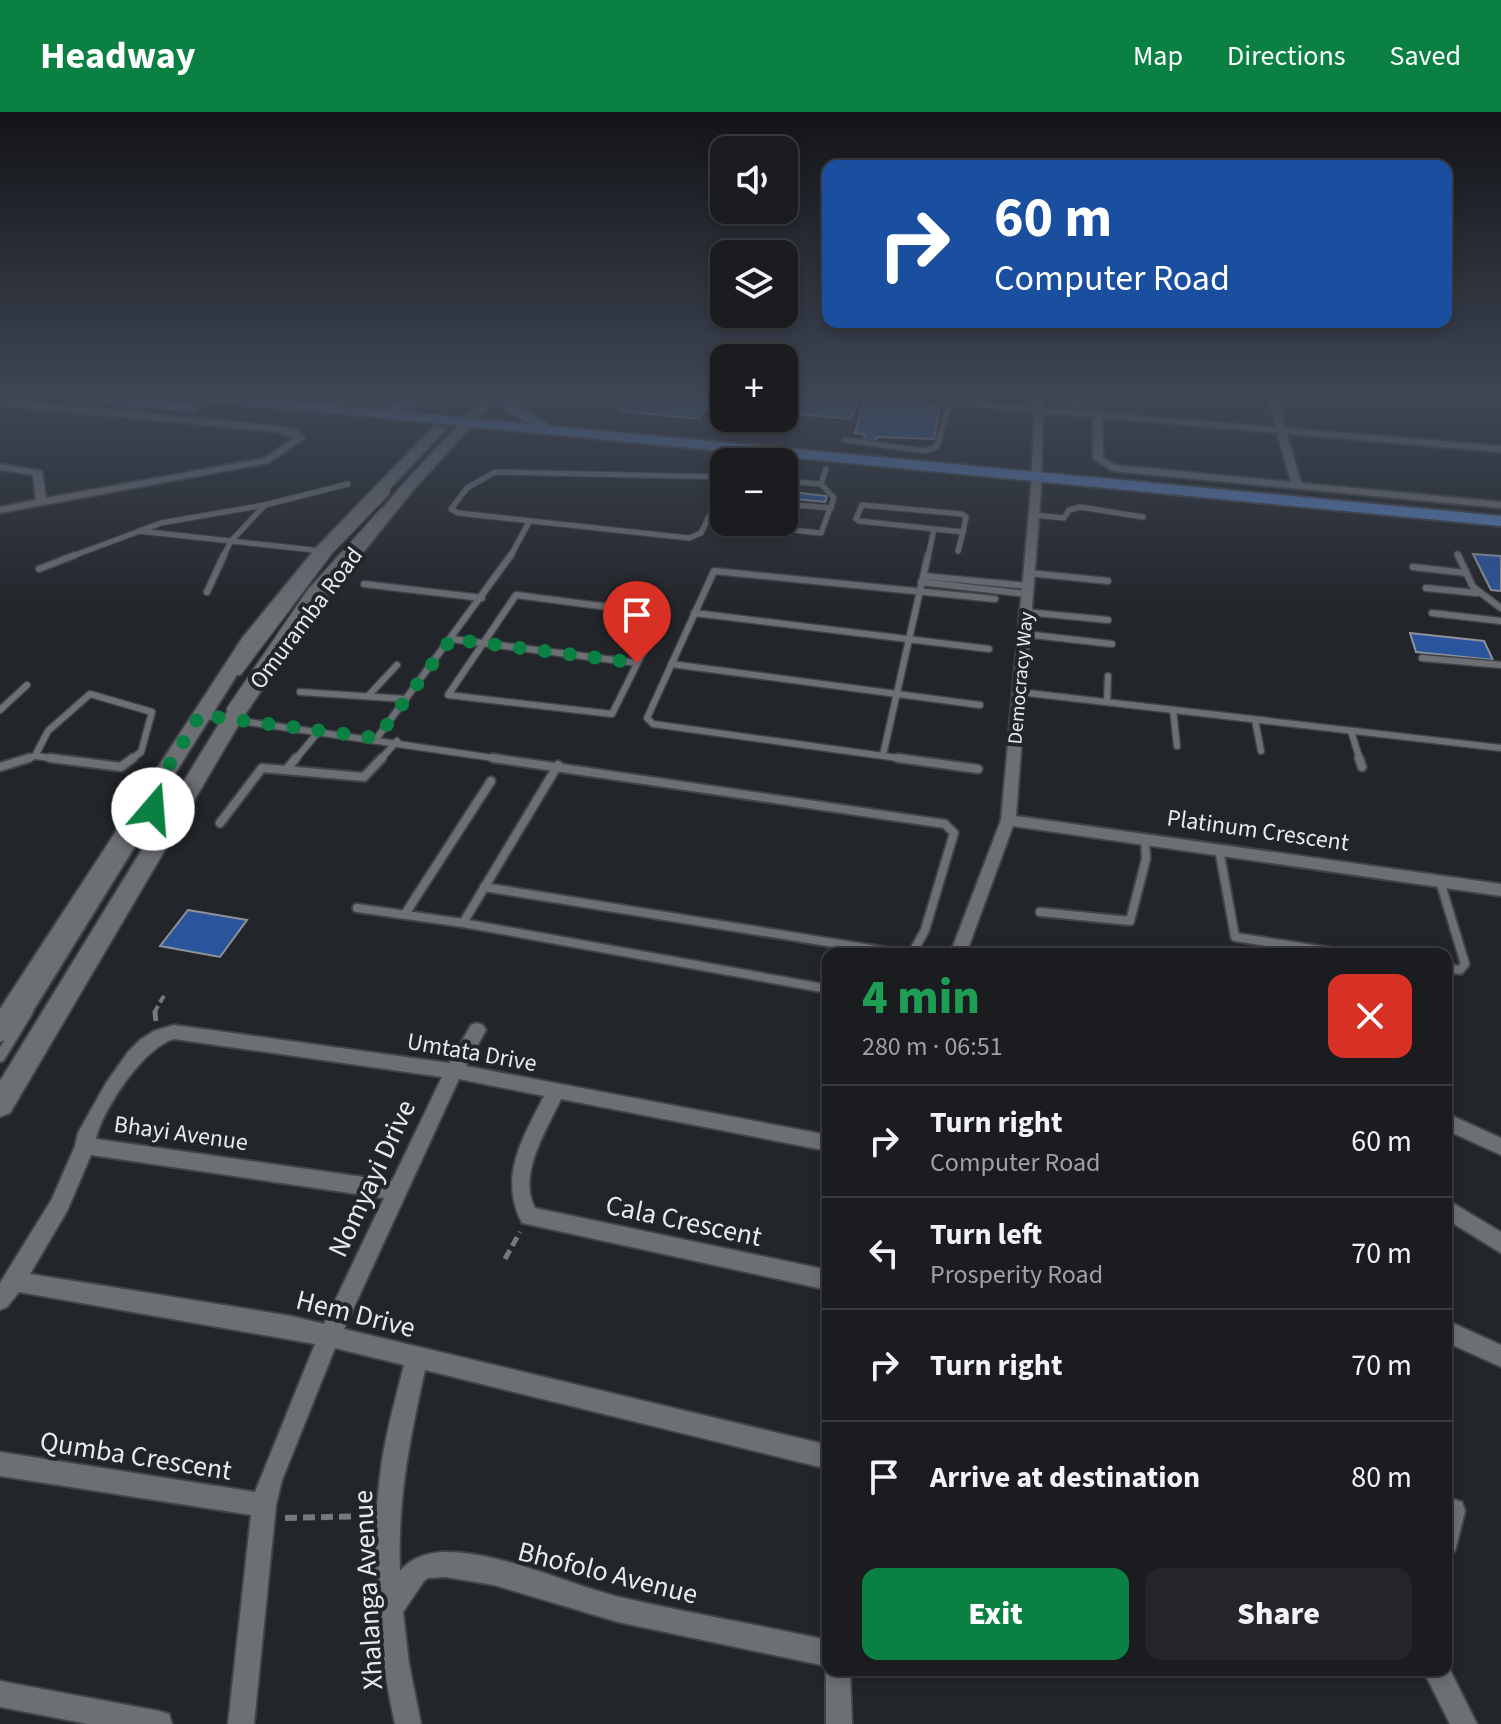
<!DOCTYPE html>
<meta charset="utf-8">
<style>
body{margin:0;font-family:"Source Sans 3",sans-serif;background:#232528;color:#f1f3f6;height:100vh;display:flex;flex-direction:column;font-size:30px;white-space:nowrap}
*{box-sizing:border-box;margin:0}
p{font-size:26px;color:#9fa1a4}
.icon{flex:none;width:44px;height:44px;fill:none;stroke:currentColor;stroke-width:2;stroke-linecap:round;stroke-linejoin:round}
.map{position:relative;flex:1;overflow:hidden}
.sheet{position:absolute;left:822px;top:836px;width:630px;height:728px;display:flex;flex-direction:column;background:#1a1c1f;border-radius:16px;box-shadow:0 4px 12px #0003,0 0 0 2px #383a3d}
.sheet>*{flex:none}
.hud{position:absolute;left:822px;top:48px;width:630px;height:168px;border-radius:16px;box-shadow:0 4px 12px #0003,0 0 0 2px #383a3d;background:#1a4fa0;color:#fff;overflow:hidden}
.controls{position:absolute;left:710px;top:24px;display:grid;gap:16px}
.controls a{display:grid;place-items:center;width:88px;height:88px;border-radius:16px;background:#1a1c1f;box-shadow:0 4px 12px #0003,0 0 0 2px #383a3d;font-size:40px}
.pin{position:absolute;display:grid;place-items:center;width:68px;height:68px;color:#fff;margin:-82px -34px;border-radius:50% 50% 50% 0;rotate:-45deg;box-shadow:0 0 8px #0007}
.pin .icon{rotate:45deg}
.me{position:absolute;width:88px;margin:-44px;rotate:18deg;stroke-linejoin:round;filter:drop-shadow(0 0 6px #0008)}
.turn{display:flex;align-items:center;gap:28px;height:168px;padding:0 40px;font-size:36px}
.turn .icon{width:104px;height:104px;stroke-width:2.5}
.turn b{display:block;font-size:56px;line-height:68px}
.round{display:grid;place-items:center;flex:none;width:84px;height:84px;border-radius:16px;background:#232528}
.head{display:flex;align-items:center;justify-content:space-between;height:136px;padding:0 40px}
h1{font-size:48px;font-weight:800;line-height:60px;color:#1e9e55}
.cta{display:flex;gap:16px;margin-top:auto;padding:16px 40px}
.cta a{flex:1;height:92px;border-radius:16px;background:#0b8043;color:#fff;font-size:32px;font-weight:800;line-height:92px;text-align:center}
.cta a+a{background:#232528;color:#f1f3f6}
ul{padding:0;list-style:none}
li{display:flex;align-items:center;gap:24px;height:112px;padding:0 40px;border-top:2px solid #383a3d}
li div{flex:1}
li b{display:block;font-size:30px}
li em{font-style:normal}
header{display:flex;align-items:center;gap:48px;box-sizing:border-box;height:112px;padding:0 40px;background:#0b8043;color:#fff}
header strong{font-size:38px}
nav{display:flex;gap:44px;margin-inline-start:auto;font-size:28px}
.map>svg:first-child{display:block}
</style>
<header>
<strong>Headway</strong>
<nav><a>Map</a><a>Directions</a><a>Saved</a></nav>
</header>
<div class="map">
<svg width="1501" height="1612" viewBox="0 0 1501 1612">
<rect width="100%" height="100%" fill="#222529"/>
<g fill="#2a549c" stroke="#8f9298" stroke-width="2">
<path d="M 632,282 L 724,282 L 724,286 L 711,289 L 711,297 L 705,296 L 699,307 L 620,299 Z"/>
<path d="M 784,282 L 829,282 L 859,285 L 851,307 L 784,301 Z"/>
<path d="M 890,287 L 920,290 L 939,296 L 934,327 L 877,325 L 874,332 L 862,331 L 865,322 L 855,321 L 864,289 L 889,291 Z"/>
<path d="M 784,379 L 827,384 L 825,390 L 784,386 Z"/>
<path d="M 1473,442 L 1501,444 L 1501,479 L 1491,478 Z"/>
<path d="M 1410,521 L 1484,529 L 1493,548 L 1416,540 Z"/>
<path d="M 188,798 L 247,808 L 220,845 L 160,834 Z"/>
</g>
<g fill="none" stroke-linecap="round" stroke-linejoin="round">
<defs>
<g id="service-far3">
<path d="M 845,328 L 925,339 L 937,335 L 950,290 L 1040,298"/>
<path d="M 724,365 L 495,360 L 467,376 L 451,397 L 458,401 L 689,426 L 701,421 L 724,374"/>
<path d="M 784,369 L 821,372 L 826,357"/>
<path d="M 784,392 L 831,396"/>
<path d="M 862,393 L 962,402 L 966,405 L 963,420 L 859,409 L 856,407 Z"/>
<path d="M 1034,403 L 1064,406 L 1069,398 L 1080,395 L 1143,405"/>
<path d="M 749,410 L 751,414 L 821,421 L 834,386 L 821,372"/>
<path d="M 139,419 L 322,439"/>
<path d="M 958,439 L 963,420"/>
<path d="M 1457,442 L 1459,445"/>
<path d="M 70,445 L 161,411 L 265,393 L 348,372"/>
<path d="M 223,445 L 231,429 L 265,393"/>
<path d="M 325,445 L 387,381 L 388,371"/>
<path d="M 341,445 L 382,399"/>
<path d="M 510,445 L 529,410"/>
<path d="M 928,445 L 934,417"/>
</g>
<g id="service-far2">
<path d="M 1458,443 L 1473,475 L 1501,496"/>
<path d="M 1413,455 L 1466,461"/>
<path d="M 39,457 L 75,443"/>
<path d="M 1029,461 L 1108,469"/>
<path d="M 923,464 L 1028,474"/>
<path d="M 921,470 L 1027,482"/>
<path d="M 364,472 L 482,486"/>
<path d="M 1426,476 L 1477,481"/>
<path d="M 207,480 L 224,443"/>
<path d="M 516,483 L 662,502 L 612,602 L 448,583 Z"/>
<path d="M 1026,500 L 1108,508"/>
<path d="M 694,501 L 989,537"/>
<path d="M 1432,501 L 1501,509"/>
<path d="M 1024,522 L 1112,532"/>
<path d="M 451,527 L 637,551"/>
<path d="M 1422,546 L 1501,553"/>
<path d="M 671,552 L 980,593"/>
<path d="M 239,560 L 327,443"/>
<path d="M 300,580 L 406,587"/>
<path d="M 1019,580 L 1501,636"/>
<path d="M 368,584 L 397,553"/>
<path d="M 1107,590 L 1108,564"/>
<path d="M 230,597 L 310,480 L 343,443"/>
<path d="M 0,598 L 27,573"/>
<path d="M 1173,598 L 1177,634"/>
<path d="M 200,603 L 507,648"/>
<path d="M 1255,608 L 1261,639"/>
<path d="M 1351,619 L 1360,648"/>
<path d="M 377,626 L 511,443"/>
<path d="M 883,643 L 928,443"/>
<path d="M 35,644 L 66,648"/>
<path d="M 35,644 L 48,619 L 90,582 L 152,600 L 141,640 L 130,648"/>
<path d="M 23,648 L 35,644"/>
<path d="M 295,648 L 319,619"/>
<path d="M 380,648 L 397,629"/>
<path d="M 912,648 L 653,612 L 647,606 L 714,459 L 995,487"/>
</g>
<g id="service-far1">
<path d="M 50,646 L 121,655 L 133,646"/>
<path d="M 493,646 L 945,712 L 954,721 L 925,818 L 912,842"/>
<path d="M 898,646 L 978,657"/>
<path d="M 1359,646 L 1362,655"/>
<path d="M 558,653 L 463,811 L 828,877"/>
<path d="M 0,655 L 29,646"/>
<path d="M 288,656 L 296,646"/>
<path d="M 220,711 L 262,656 L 364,665 L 382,646"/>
<path d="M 1219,737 L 1235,825 L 1346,842"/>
<path d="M 1440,769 L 1465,852 L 1460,858 L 1446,856"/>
<path d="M 484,775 L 902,842"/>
<path d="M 357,796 L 463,811"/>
<path d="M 1040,800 L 1130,809 L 1146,747 L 1145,727"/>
<path d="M 405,802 L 491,669"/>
<path d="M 27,901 L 149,704 L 154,689"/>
</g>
<path id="service" d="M 0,945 L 28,899"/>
<g id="minor">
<path d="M 280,282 L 347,284 L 377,282 L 347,290 L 284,285 Z"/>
<path d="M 1035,282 L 1043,282 L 1043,296 L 1276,315 L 1267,282 L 1275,282 L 1285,316 L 1501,334 L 1501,340 L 1287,322 L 1301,371 L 1501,390 L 1501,396 L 1112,359 L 1093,347 L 1093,305 L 1043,301 L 1041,378 L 1016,704 L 1501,772 L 1501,784 L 1013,714 L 966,842 L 950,842 L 1001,708 L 1031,378 ZM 1102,306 L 1277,321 L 1291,370 L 1115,353 L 1103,346 Z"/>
<path d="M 1053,282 L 1064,282 L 1087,294 L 1079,296 Z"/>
<path d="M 0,287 L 277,314 L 296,318 L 305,326 L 268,351 L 0,401 L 0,395 L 36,388 L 33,363 L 0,358 L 0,352 L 42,359 L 46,386 L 265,346 L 294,326 L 277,320 L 0,293 Z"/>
<path d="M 477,911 L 483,913 L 486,918 L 466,954 L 828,1023 L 828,1039 L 561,987 C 547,1017 517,1063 535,1096 L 828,1158 L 828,1178 L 522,1111 C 498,1064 523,1026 544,984 L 459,967 L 344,1217 L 828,1333 L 828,1357 L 425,1258 C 410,1325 397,1390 400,1459 C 411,1446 426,1441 443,1440 C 500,1439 564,1471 619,1485 C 688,1501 759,1513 828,1528 L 828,1558 L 850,1558 L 852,1612 L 826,1612 L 826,1554 L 618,1510 L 494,1473 L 445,1465 L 428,1466 L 424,1469 L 403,1500 L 409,1552 L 421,1612 L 395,1612 C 376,1525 369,1437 382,1349 C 387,1317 396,1285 404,1253 L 335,1236 L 282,1368 L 276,1393 L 254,1612 L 228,1612 L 251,1403 L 0,1364 L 0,1340 L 255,1380 L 315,1232 L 19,1180 L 7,1195 L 0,1198 L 0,1171 L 52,1087 L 75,1034 L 78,1021 L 106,971 L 128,940 L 140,928 L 154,919 L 174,913 L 449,951 L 471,913 ZM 174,927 L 442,965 L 392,1069 L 96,1027 C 102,998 144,935 174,927 ZM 91,1043 L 384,1086 L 324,1212 L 291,1204 L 30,1162 L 67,1099 Z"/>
<path d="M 1446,1001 L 1501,1026 L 1501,1043 L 1446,1018 Z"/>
<path d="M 1446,1087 L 1501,1120 L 1501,1141 L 1446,1107 Z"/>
<path d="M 1446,1208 L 1501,1233 L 1501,1255 L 1446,1230 Z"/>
<path d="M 1453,1387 L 1462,1390 L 1465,1399 L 1455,1439 L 1446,1442 L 1446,1390 Z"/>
<path d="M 1446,1550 L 1477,1612 L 1450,1612 L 1423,1558 L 1446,1558 Z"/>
<path d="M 0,1569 L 159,1599 L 169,1602 L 172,1612 L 88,1612 L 0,1595 Z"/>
</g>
<g id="secondary">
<path d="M 487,282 L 501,282 L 414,377 L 311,505 L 242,607 L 10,1001 L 0,1005 L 0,969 L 222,607 L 298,498 L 404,371 Z"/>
<path d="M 435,313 L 447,316 L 328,442 L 257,531 L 9,926 L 0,930 L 0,897 L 243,525 L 316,436 Z"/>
</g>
<g id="primary">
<path d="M 43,282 L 95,282 L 193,292 L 200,296 L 193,300 L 50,286 Z"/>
<path d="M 166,282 L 219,282 L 387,298 L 387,292 L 392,291 L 430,282 L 457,282 L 395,299 L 530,312 L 506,299 L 498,282 L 512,282 L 517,293 L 551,314 L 1501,404 L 1501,414 L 173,286 Z"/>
</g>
</defs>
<use href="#service-far3" stroke="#414347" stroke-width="7"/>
<use href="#service-far2" stroke="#414347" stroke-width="9"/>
<use href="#service-far1" stroke="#414347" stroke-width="12"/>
<use href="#service" stroke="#414347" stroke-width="14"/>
<use href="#minor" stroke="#414347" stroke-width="4"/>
<use href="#secondary" stroke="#414347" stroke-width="4"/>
<use href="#primary" stroke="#414347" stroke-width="4"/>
<path stroke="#777a7d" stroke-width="2" stroke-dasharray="5 2" stroke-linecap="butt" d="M 869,282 L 940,288"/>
<path stroke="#777a7d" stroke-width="4" stroke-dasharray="8 4" stroke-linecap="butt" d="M 154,901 L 166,880"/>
<g stroke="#777a7d" stroke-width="5" stroke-dasharray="10 5" stroke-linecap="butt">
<path d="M 155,899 L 156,911"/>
<path d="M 505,1147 L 520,1120"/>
</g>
<path stroke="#777a7d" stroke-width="6" stroke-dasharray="12 6" stroke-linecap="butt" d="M 285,1406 L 368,1404"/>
<use href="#service-far3" stroke="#6c6f74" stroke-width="5"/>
<use href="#service-far2" stroke="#6c6f74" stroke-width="6"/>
<use href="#service-far1" stroke="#6c6f74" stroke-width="8"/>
<use href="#service" stroke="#6c6f74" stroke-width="10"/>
<use href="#minor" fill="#6c6f74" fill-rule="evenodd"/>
<use href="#secondary" fill="#6c6f74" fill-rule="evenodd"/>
<use href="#primary" fill="#587dbd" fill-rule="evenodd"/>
</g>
<linearGradient id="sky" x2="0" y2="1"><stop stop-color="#131417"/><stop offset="0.56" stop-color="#3e4654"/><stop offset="1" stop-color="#3e4654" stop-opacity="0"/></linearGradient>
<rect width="1501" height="508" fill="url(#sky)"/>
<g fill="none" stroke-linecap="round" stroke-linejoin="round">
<path stroke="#0b8043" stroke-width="14" stroke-dasharray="0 25.2" d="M 153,697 L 153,679 L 200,603 L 377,626 L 451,527 L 637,551"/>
</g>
<g text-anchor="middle" stroke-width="8" stroke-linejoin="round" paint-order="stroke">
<g font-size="20" fill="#e8eaed" stroke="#222529">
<text transform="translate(1020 566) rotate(-85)" y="7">Democracy Way</text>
</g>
<g font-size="24" fill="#e8eaed" stroke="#222529">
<text transform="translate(306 506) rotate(-53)" y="8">Omuramba Road</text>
<text transform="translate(1258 718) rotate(8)" y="8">Platinum Crescent</text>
<text transform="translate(472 940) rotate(10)" y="8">Umtata Drive</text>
<text transform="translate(181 1021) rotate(8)" y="8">Bhayi Avenue</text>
</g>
<g font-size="28" fill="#e8eaed" stroke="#222529">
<text transform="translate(371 1066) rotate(-65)" y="10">Nomyayi Drive</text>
<text transform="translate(684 1108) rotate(12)" y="10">Cala Crescent</text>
<text transform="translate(356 1201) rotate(14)" y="10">Hem Drive</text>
<text transform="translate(136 1343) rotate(9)" y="10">Qumba Crescent</text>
<text transform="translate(608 1460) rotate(14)" y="10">Bhofolo Avenue</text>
<text transform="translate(367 1478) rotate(-93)" y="10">Xhalanga Avenue</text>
</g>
</g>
</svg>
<div class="controls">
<a><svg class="icon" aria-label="sound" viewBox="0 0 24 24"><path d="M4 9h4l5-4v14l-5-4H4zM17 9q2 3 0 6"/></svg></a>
<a><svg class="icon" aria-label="layers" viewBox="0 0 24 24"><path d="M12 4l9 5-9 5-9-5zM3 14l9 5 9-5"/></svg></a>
<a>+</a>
<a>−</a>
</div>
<div class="pin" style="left:637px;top:551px;background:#d93025"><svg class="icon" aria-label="arrive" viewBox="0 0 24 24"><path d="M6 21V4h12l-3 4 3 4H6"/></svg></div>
<svg class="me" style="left:153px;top:697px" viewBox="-20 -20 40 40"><circle r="19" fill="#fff"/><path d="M0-13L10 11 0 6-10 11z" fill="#0b8043"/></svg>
<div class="hud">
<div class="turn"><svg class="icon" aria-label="right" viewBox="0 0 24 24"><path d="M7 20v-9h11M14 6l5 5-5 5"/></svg><div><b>60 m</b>Computer Road</div></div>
</div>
<section class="sheet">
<div class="head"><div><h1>4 min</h1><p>280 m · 06:51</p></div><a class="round" style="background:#d93025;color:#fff"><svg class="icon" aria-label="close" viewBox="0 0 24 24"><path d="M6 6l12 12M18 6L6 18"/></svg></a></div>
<ul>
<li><svg class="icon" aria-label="right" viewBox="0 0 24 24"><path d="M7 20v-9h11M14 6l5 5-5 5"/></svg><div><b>Turn right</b><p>Computer Road</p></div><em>60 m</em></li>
<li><svg class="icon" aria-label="left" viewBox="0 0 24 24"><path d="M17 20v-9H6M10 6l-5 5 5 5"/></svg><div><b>Turn left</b><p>Prosperity Road</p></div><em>70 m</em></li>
<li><svg class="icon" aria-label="right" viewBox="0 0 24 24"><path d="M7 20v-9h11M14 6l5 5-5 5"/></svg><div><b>Turn right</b></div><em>70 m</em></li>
<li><svg class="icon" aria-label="arrive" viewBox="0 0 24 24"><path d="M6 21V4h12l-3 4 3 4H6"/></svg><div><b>Arrive at destination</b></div><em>80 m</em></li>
</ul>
<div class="cta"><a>Exit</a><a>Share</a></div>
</section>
</div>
